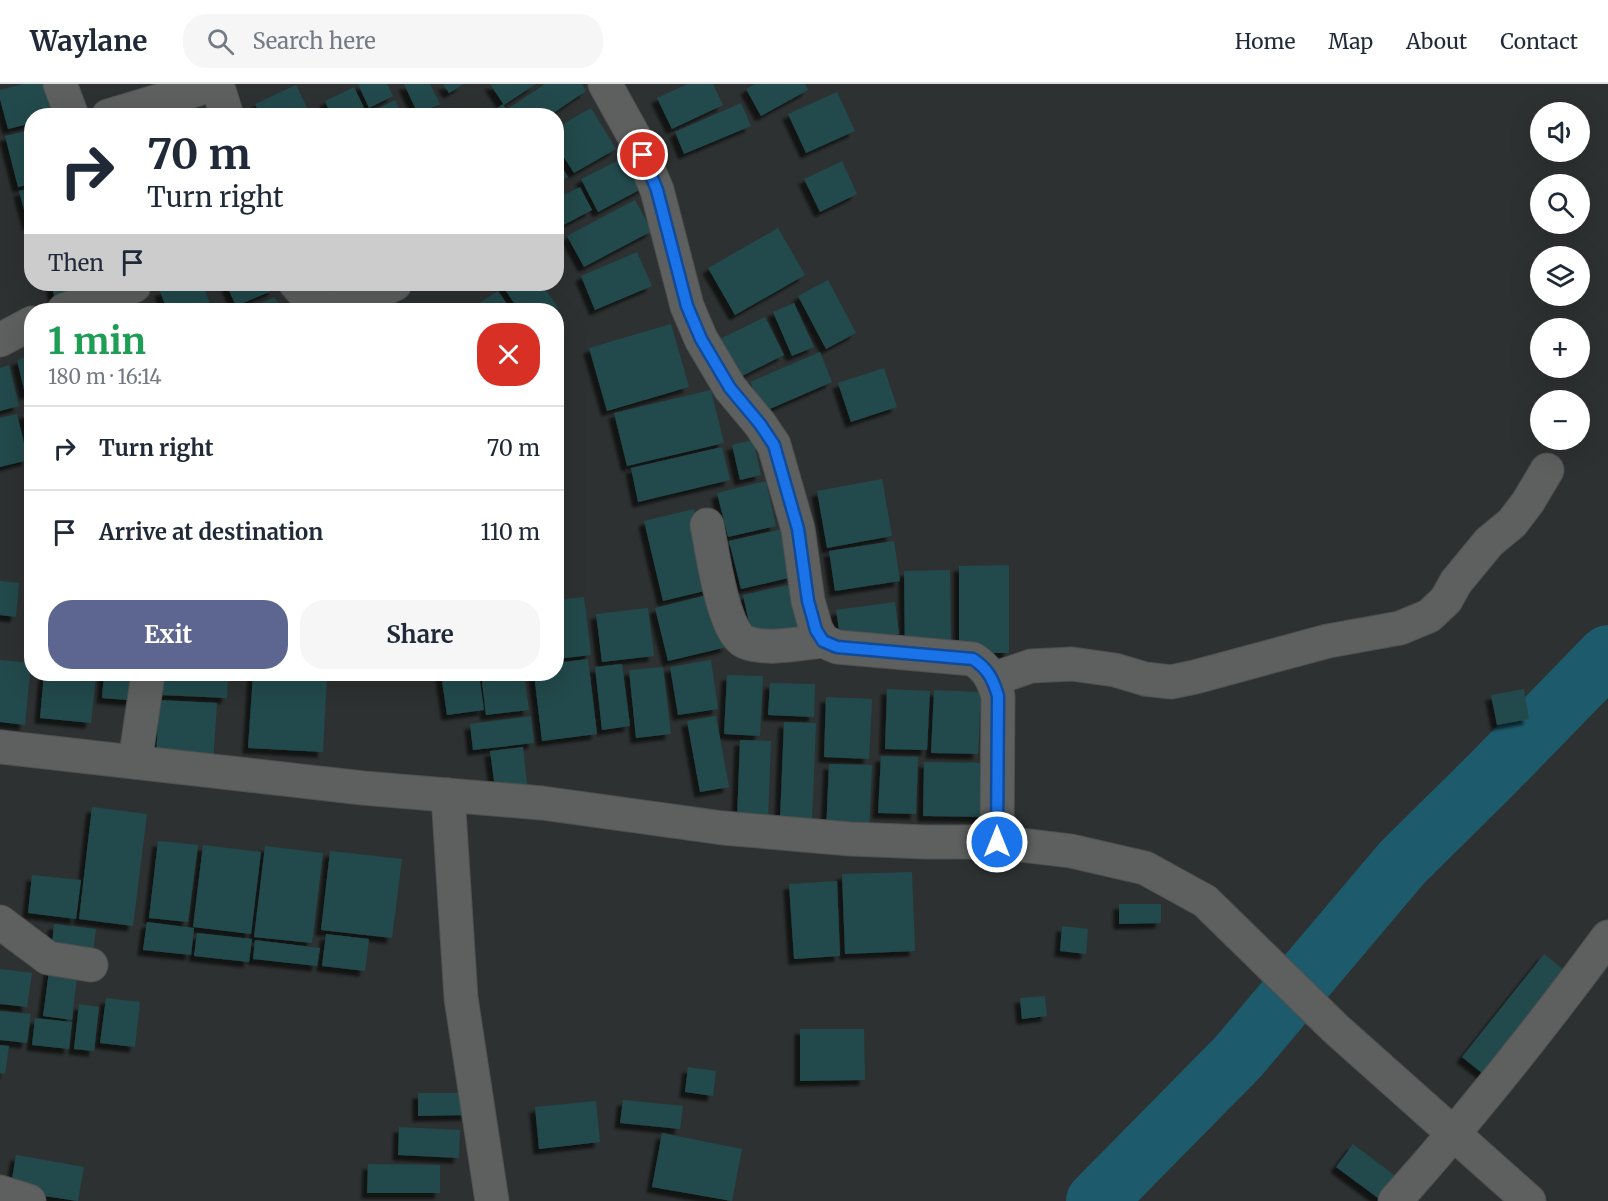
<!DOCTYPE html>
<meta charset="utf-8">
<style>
body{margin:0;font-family:Merriweather,serif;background:#f6f6f7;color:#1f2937;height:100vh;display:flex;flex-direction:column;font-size:22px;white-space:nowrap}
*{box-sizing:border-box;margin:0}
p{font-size:20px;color:#747a83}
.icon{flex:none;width:33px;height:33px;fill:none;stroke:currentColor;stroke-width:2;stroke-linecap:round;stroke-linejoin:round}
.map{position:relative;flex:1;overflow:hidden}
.sheet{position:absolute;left:24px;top:219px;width:540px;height:378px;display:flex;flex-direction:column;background:#fff;border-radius:24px;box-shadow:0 6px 24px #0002}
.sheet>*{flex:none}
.banner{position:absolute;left:24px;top:24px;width:540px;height:183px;border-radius:24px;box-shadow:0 6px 24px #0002;background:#fff;color:#1f2937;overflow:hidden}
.tools{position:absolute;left:1530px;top:18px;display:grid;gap:12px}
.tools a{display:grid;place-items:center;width:60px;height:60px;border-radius:50%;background:#fff;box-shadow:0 6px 24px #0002;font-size:30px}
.pin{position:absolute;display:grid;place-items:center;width:51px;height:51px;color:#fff;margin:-26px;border:3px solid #fff;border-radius:50%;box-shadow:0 2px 6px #0007}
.me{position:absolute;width:66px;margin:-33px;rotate:0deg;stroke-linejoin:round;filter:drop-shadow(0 0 4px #0008)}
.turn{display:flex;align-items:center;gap:21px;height:126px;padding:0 24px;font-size:27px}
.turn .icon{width:78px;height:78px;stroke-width:2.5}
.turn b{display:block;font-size:42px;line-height:51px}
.then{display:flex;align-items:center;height:57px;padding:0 24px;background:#0003;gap:12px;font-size:22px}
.round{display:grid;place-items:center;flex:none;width:63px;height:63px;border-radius:24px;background:#f6f6f7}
.head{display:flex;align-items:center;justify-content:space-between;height:102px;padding:0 24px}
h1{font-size:36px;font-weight:700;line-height:45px;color:#1e9e55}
.action{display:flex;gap:12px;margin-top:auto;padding:12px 24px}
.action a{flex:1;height:69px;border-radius:24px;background:#5c6690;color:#fff;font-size:24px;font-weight:700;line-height:69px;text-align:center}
.action a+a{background:#f6f6f7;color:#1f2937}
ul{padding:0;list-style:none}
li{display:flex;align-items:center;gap:18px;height:84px;padding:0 24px;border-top:2px solid #e0e1e3}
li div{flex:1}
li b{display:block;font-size:22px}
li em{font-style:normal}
header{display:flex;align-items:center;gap:36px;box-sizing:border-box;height:84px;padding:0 30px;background:#fff;border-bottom:2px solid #e0e1e3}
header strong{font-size:28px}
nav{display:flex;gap:33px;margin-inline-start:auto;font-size:21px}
.search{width:420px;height:54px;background:#f6f6f7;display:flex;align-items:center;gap:15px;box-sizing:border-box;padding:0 21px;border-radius:24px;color:#747a83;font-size:22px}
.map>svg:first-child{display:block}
</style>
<header>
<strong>Waylane</strong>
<div class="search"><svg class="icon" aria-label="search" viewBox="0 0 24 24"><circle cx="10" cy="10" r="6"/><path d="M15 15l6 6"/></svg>Search here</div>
<nav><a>Home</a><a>Map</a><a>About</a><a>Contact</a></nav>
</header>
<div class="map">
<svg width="1608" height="1117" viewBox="0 0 1608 1117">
<defs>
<filter id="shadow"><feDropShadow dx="-5.5" dy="5.5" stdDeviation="1.5" flood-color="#0009"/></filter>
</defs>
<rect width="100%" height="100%" fill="#2e3131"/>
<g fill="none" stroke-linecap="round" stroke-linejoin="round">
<path stroke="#1c5a6c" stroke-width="60" d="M 1096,1117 L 1238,973 L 1402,779 L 1492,690 L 1608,571"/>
</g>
<g fill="#214a4c" filter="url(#shadow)">
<path d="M 23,0 L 49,0 L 56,32 L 32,32 L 32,39 L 8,45 L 0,15 L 0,6 Z"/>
<path d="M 358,0 L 387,0 L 393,12 L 369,24 Z"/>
<path d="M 404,0 L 430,0 L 440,20 L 418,30 Z"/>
<path d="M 443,0 L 464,0 L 449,9 Z"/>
<path d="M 490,0 L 536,0 L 504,21 Z"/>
<path d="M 545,0 L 582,0 L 586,7 L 549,32 L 514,32 L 509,24 Z"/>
<path d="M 687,0 L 713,0 L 723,21 L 672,45 L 657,14 Z"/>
<path d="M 755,0 L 805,0 L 808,6 L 761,32 L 746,5 Z"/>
<path d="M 296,1 L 311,32 L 261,32 L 255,20 Z"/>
<path d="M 354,3 L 368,32 L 331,32 L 325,17 Z"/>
<path d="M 837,8 L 855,47 L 806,69 L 788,30 Z"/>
<path d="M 395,16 L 403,32 L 379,32 L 377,25 Z"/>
<path d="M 741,19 L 751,42 L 684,70 L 675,48 Z"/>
<path d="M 503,20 L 510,32 L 486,32 Z"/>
<path d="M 591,24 L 616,65 L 574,89 L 556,61 L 556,44 Z"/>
<path d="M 32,46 L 32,100 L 18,103 L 5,52 Z"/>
<path d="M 629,71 L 645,103 L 598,128 L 581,95 Z"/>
<path d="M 556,74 L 568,93 L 556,100 Z"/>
<path d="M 842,77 L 857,110 L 820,128 L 804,95 Z"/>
<path d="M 580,103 L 592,126 L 556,145 L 556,115 Z"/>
<path d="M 32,104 L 32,140 L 28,141 L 19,107 Z"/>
<path d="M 635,116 L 652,147 L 584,183 L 567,152 Z"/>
<path d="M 778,144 L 805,191 L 735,231 L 708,184 Z"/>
<path d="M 637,168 L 652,202 L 595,226 L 581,192 Z"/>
<path d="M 828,196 L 856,249 L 826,265 L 798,212 Z"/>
<path d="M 51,200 L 115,200 L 57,223 Z"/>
<path d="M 185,200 L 203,200 L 212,226 L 167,226 L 160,207 Z"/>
<path d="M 226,200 L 271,200 L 274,206 L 236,222 Z"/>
<path d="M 326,200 L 383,200 L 336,221 Z"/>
<path d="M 501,200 L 542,200 L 558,224 L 554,226 L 519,226 Z"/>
<path d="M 498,207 L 511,226 L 468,226 Z"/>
<path d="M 275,213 L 281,226 L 246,226 Z"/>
<path d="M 794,219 L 814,263 L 792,272 L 773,228 Z"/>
<path d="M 765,233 L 784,271 L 740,293 L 720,255 Z"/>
<path d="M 671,240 L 689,303 L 607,327 L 589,264 Z"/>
<path d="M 820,268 L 832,298 L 763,328 L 750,298 Z"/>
<path d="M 32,272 L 32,309 L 25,310 L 17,276 Z"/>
<path d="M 9,281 L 19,322 L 0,327 L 0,284 Z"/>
<path d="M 884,284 L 897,323 L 851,338 L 838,299 Z"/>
<path d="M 711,306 L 724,359 L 627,382 L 614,329 Z"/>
<path d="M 32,328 L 32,363 L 31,363 L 23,330 Z"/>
<path d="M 17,330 L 28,376 L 0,383 L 0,334 Z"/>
<path d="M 753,356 L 761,391 L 740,396 L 732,361 Z"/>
<path d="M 722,363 L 730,396 L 638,418 L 631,384 Z"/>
<path d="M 882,395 L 892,452 L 827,464 L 817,407 Z"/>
<path d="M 766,397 L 776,442 L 728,453 L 717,409 Z"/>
<path d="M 694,425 L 713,505 L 663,517 L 644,437 Z"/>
<path d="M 782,445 L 793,493 L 741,505 L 729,457 Z"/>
<path d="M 894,457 L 900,497 L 835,507 L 829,467 Z"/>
<path d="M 1009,481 L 1009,569 L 959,569 L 959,482 Z"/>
<path d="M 950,486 L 951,568 L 905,569 L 904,487 Z"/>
<path d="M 0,497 L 19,499 L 16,533 L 0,531 Z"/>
<path d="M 797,499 L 808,544 L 753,557 L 743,511 Z"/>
<path d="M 715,509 L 727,563 L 668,577 L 655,524 Z"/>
<path d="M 584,513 L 591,571 L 556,575 L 556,516 Z"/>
<path d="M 895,518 L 899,550 L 841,559 L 836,526 Z"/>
<path d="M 648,524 L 654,572 L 602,578 L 596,530 Z"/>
<path d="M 588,575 L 597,650 L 542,657 L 534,590 L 556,590 L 556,579 Z"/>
<path d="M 0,576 L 31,579 L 25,641 L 0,638 Z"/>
<path d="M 711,576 L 718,625 L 678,631 L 670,583 Z"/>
<path d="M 622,580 L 630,642 L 602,646 L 595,583 Z"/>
<path d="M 663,583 L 671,650 L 636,654 L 629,586 Z"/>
<path d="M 44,590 L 96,590 L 91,639 L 40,634 Z"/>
<path d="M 104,590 L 141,590 L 139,617 L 102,614 Z"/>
<path d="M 161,590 L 228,590 L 227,614 L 160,611 Z"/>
<path d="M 253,590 L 327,593 L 323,668 L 248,664 Z"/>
<path d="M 441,590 L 479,590 L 484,626 L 447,631 Z"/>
<path d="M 481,590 L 524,590 L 529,626 L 486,631 Z"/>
<path d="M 727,591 L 763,592 L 760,652 L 724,650 Z"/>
<path d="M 770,599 L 815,600 L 814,633 L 768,631 Z"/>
<path d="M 887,605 L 930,607 L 927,666 L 885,665 Z"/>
<path d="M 1524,605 L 1529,635 L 1497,641 L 1491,611 Z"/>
<path d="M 934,606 L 981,608 L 978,670 L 931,669 Z"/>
<path d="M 826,613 L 872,615 L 869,675 L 824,673 Z"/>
<path d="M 159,616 L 217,619 L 213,679 L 156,675 Z"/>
<path d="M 531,632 L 534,659 L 473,666 L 470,640 Z"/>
<path d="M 716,632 L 729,703 L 700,708 L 687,637 Z"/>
<path d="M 784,638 L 816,639 L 812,737 L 780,736 Z"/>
<path d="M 740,656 L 771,657 L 768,737 L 737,736 Z"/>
<path d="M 523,663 L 527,700 L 495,704 L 490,667 Z"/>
<path d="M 881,672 L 918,673 L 916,730 L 878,729 Z"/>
<path d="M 924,678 L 985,679 L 984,733 L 923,732 Z"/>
<path d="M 829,680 L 872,681 L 869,749 L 826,748 Z"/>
<path d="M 92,723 L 147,730 L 133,842 L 79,835 Z"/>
<path d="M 158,757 L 198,761 L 188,838 L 149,834 Z"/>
<path d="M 203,761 L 261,768 L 251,850 L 193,843 Z"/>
<path d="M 265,762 L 323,769 L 312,859 L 254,853 Z"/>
<path d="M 330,767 L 402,775 L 392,854 L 321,846 Z"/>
<path d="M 912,788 L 915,867 L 845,870 L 842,790 Z"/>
<path d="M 32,791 L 81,796 L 76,835 L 28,829 Z"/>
<path d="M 837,797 L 840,872 L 794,875 L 789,800 Z"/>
<path d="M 1119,820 L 1161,820 L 1161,839 L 1119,840 Z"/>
<path d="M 147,838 L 194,844 L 191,871 L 143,866 Z"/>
<path d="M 54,840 L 96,845 L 92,875 L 51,870 Z"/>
<path d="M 1062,842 L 1088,845 L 1086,870 L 1060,867 Z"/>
<path d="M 197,849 L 252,855 L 249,878 L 194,872 Z"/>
<path d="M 326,850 L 369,855 L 365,887 L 322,882 Z"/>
<path d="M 255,856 L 320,864 L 317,882 L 253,875 Z"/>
<path d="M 1544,870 L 1574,894 L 1492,997 L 1462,973 Z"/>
<path d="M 50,880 L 78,883 L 72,936 L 43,932 Z"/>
<path d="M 0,885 L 32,889 L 27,923 L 0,920 Z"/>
<path d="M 1045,912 L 1047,932 L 1022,935 L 1020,914 Z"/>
<path d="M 106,914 L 140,918 L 135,963 L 100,959 Z"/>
<path d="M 79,920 L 99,923 L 94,967 L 74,965 Z"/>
<path d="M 0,927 L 31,930 L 27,959 L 0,956 Z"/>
<path d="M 35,934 L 72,938 L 69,965 L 32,961 Z"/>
<path d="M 800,945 L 864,945 L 865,996 L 800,997 Z"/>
<path d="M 0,961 L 9,962 L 5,990 L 0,989 Z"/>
<path d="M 688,983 L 716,987 L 713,1012 L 685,1008 Z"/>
<path d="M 418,1009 L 467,1009 L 467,1031 L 418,1032 Z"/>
<path d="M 623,1016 L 683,1022 L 680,1045 L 620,1039 Z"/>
<path d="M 596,1017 L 600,1058 L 539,1065 L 535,1023 Z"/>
<path d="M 399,1043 L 460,1046 L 459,1074 L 398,1071 Z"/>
<path d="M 662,1049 L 742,1065 L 732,1117 L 652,1103 Z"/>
<path d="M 1353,1060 L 1406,1100 L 1382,1117 L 1336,1083 Z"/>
<path d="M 16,1071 L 84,1083 L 78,1117 L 10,1107 Z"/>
<path d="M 368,1080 L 440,1081 L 440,1109 L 367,1109 Z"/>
</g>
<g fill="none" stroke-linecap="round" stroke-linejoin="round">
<defs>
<g id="minor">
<path d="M 60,0 L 72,32"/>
<path d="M 217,0 L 227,32"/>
<path d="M 605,0 L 635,54 L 657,106 L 687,222 L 701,255 L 730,304 L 760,340 L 774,361 L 798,445 L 808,517 L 816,545 L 823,557 L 837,563 L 973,575 C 988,585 993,595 998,612 L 997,758"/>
<path d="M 108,32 L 215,0"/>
<path d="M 296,200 C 303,207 310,218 320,222 C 339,230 377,208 395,200"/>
<path d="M 64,226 L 134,202"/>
<path d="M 0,256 L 32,239"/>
<path d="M 707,441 C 712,465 723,549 745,558 C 768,567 799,559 823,557"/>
<path d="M 993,595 L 1031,582 L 1072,580 L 1115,586 L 1145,595 L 1171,598 L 1195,593 L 1328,557 L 1400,544 L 1429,532 L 1446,516 L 1456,498 L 1489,458 L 1512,439 L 1528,418 L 1547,386"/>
<path d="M 0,663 L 363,704 L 542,719 L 723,744 L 850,755 L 925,758 L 997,758 L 1071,767 L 1145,784 L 1205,817 L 1336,945 L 1529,1117"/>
<path d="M 135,678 L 148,590"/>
<path d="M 448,711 L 461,914 L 492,1117"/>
<path d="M 0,838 L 48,874 L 91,881"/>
<path d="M 0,1108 L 29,1117"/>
<path d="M 1395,1117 C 1471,1032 1541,944 1608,853"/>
</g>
</defs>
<use href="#minor" stroke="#4e5050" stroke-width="35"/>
<use href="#minor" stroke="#5d605f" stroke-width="33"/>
</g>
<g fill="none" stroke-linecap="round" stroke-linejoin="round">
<defs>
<path id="route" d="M 643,71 L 657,106 L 687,222 L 701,255 L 730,304 L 760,340 L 774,361 L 798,445 L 808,517 L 812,531 L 816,546 L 823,557 L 837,563 L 973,575 C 988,585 993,595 998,612 L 997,758"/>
</defs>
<use href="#route" stroke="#114b97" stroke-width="15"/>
<use href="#route" stroke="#1a73e8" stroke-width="10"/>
</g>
</svg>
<div class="tools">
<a><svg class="icon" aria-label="sound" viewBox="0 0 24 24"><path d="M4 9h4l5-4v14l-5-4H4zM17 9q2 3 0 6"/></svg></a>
<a><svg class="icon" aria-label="search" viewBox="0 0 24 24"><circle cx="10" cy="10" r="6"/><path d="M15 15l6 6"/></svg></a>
<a><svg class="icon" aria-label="layers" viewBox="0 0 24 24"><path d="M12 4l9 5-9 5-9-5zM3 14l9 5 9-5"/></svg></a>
<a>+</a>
<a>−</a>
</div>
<div class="pin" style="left:643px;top:71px;background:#d93025"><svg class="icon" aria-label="arrive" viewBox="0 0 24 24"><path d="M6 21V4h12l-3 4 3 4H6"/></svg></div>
<svg class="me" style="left:997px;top:758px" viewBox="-20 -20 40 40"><circle r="17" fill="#1a73e8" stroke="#fff" stroke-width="3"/><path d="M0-11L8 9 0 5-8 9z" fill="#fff"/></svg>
<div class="banner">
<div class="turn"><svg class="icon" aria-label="right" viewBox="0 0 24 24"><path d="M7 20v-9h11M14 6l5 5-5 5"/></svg><div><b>70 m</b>Turn right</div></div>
<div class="then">Then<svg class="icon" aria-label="arrive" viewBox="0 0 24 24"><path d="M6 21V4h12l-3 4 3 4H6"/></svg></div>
</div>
<section class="sheet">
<div class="head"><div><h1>1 min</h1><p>180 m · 16:14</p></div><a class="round" style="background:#d93025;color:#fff"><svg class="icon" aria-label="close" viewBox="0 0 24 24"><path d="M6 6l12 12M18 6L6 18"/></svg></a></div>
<ul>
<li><svg class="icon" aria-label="right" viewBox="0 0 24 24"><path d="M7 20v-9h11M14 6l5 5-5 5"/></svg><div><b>Turn right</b></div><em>70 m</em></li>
<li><svg class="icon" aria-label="arrive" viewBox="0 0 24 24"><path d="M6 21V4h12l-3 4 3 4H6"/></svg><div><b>Arrive at destination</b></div><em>110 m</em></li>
</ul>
<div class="action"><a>Exit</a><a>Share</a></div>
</section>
</div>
